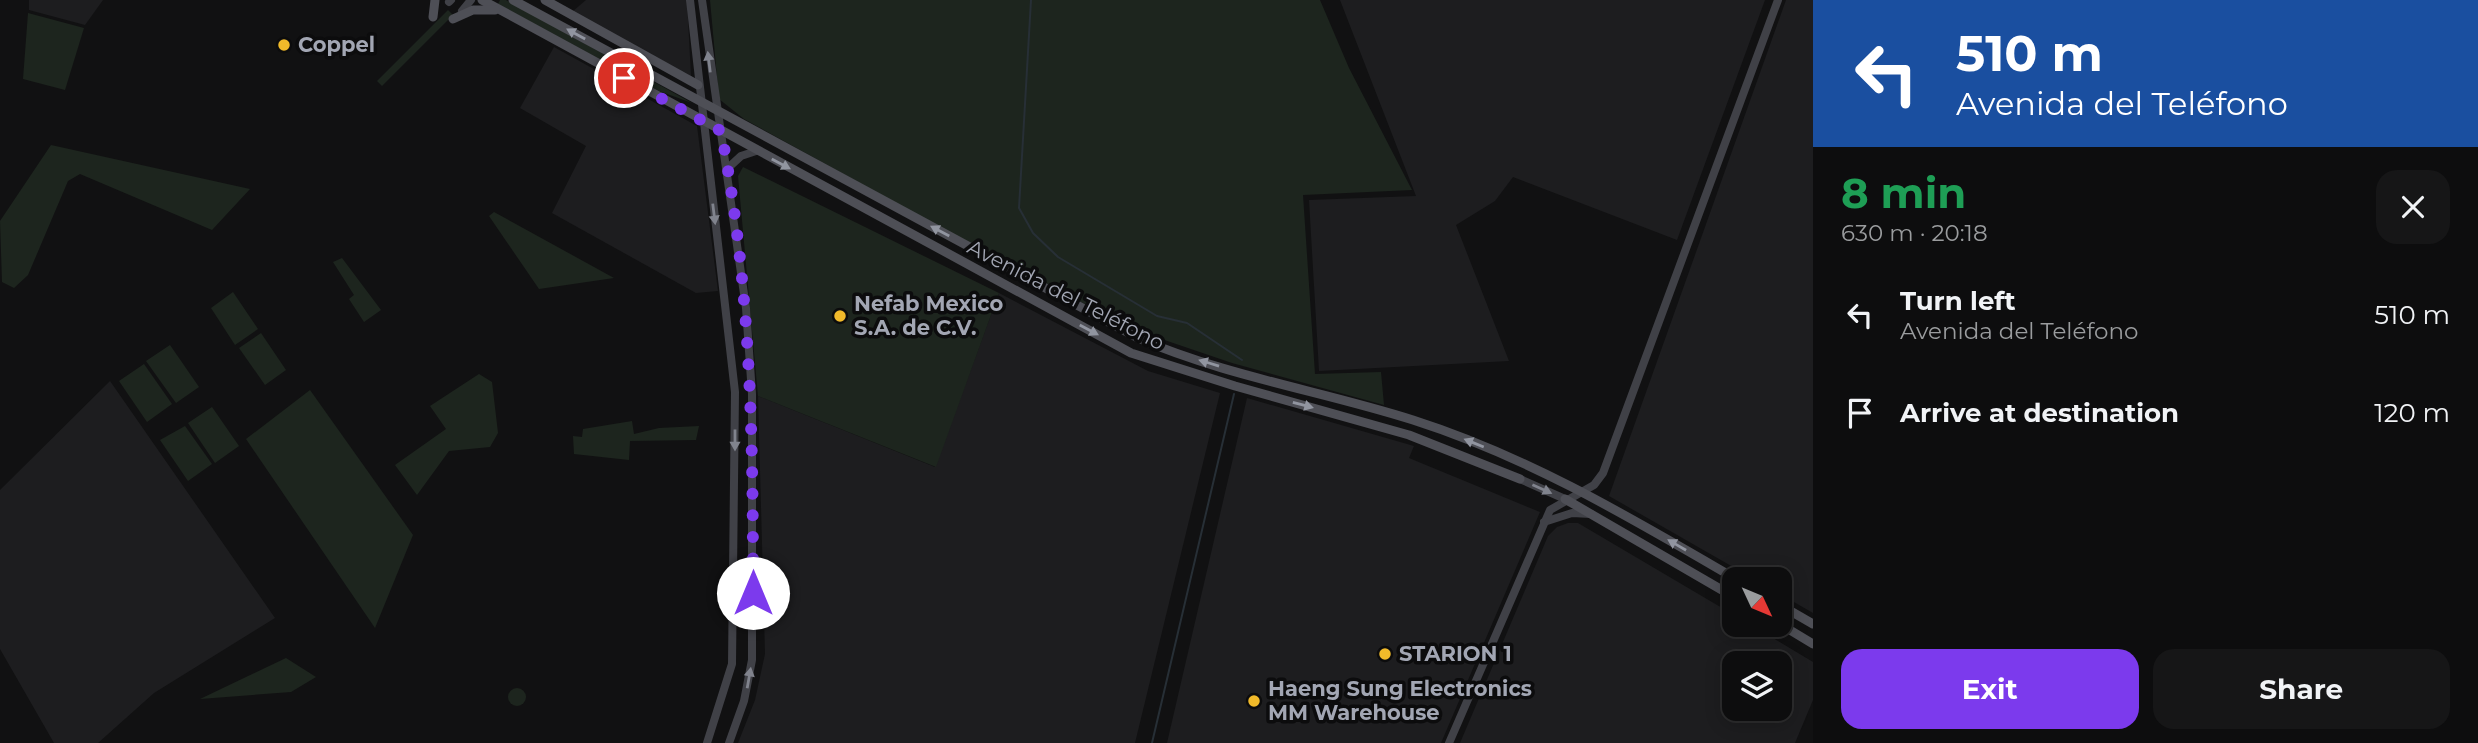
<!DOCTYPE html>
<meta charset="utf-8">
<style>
body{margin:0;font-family:Montserrat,sans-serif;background:#161617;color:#f1f3f6;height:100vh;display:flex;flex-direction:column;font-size:26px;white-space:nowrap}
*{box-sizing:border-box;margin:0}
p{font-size:23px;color:#9a9c9e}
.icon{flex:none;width:38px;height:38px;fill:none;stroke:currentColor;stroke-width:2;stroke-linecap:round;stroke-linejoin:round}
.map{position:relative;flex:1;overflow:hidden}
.sheet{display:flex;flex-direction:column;background:#0d0d0e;width:665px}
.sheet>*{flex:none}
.hud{background:#1a4fa0;color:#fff;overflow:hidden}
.needle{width:46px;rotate:134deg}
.buttons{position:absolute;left:1722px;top:567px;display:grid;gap:14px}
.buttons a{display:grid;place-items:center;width:70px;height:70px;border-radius:14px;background:#0d0d0e;box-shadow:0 4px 18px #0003,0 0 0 2px #2d2d2e;font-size:35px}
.pin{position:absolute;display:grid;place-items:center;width:60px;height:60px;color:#fff;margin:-30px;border:4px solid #fff;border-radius:50%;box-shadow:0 2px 7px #0007}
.me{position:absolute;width:77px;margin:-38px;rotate:0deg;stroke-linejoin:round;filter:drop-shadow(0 0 5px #0008)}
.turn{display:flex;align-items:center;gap:24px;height:147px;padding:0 28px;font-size:32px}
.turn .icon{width:91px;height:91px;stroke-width:2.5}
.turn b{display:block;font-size:49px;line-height:60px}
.round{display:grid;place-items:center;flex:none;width:74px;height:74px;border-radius:21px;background:#161617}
.headline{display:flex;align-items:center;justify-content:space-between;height:119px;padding:0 28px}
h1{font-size:42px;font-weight:700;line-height:52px;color:#1e9e55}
.cta{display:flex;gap:14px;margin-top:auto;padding:14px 28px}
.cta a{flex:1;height:80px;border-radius:21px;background:#7c3aed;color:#fff;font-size:28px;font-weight:700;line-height:80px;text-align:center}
.cta a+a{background:#161617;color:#f1f3f6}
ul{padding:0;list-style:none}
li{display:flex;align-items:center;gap:21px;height:98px;padding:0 28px}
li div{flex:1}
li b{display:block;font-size:26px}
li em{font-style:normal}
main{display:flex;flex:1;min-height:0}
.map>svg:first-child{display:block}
</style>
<main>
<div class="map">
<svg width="1813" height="743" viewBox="0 0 1813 743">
<rect width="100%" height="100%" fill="#111112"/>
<g fill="#1d1d1f" fill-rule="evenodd">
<path d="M 29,0 L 103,0 L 85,25 L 29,10 Z"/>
<path d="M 586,0 L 687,0 L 691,76 L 572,12 Z"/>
<path d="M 1340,0 L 1765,0 L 1677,240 L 1513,177 L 1495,201 L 1456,225 L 1509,361 L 1319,371 L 1309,200 L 1416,196 Z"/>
<path d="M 1786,0 L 1813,0 L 1813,613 L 1780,594 L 1780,579 L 1754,579 L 1609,496 Z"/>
<path d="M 554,47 L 697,126 L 718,291 L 696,293 L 552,213 L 586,146 L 520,108 Z"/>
<path d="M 999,293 L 1148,371 L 1220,393 L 1135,743 L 738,743 L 755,700 L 765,654 L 758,396 L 935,467 Z"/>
<path d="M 110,381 L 275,618 L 154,693 L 98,743 L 54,743 L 0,649 L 0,490 Z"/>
<path d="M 1247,398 L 1414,446 L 1409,458 L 1540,512 L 1441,743 L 1167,743 Z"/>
<path d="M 1568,523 L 1578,523 L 1734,615 L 1734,625 L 1751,625 L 1813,662 L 1813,700 L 1795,743 L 1460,743 L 1548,536 L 1557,527 ZM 1734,663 L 1780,663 L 1780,709 L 1734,709 Z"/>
</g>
<g fill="#1d251e">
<path d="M 500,0 L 506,0 L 692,103 L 659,91 L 498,4 Z"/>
<path d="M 710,0 L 1320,0 L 1349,68 L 1412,190 L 1303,195 L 1315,374 L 1381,372 L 1384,405 L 1232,363 L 1135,330 L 998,259 L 744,119 L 719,99 Z"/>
<path d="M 448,10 L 453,15 L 382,86 L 377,81 Z"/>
<path d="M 28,13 L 84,28 L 65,90 L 23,79 Z"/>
<path d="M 51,145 L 250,189 L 212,230 L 80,174 L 68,181 L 28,275 L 14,288 L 2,282 L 0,221 Z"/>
<path d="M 743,167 L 999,293 L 936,467 L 758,396 L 738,176 Z"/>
<path d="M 494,212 L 614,278 L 539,289 L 489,216 Z"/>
<path d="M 342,258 L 381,310 L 364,322 L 349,299 L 354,295 L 333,262 Z"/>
<path d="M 233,292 L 258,329 L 235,345 L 211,308 Z"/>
<path d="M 261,333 L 286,370 L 265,385 L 239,348 Z"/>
<path d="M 170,345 L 199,387 L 176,403 L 146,361 Z"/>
<path d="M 144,364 L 172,404 L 147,422 L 119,381 Z"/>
<path d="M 479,374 L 492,382 L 498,433 L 490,447 L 449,451 L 417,495 L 395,465 L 446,429 L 430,406 Z"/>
<path d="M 310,390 L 413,535 L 375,628 L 246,439 Z"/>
<path d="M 212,407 L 239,446 L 215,463 L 188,423 Z"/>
<path d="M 632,421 L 634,434 L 659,428 L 699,426 L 696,440 L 630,441 L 629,460 L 574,454 L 573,436 L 582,437 L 583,429 Z"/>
<path d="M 185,426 L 212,464 L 188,481 L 160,440 Z"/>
<path d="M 286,658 L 316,677 L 291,692 L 200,699 Z"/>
<circle cx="517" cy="697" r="9"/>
</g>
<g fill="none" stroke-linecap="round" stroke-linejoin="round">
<g stroke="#272f36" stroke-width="2">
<path d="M 1031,0 L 1019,208 L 1033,233 L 1058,257 L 1157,316 L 1187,323 L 1242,360"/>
<path d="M 1152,743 L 1234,394"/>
</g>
<g stroke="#404147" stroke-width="8">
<path d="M 690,0 L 735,392 L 732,664 L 707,743"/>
<path d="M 702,0 L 746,308 L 752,394 L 752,660 L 744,701 L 729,743"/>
<path d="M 449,2 L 451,0"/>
<path d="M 462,11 L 471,0"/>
<path d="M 728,168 L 741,156 L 756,151"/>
<path d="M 1520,479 L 1565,499"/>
<path d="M 1544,522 L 1572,513 L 1591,514"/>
<path d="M 1449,743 L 1550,510 L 1594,485 L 1603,473 L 1778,0"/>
</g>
<g stroke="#4e4f56" stroke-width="9">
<path d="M 482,0 L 1131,353 L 1235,386 L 1409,435 L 1520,479"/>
<path d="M 513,0 L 1138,338 C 1225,376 1322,391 1413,420 C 1529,457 1631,518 1736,579"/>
<path d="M 545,0 L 698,85"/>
<path d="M 433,17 L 435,0"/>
<path d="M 453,19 L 473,10 L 495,10"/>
<path d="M 1565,499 L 1734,597"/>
<path d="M 1780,605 L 1813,624"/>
<path d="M 1780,624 L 1813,644"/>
</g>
</g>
<defs><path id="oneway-solid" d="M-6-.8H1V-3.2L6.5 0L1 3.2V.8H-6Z" transform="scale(1.75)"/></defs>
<g fill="#9195a0">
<use href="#oneway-solid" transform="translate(576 34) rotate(-151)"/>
<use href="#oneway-solid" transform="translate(781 164) rotate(28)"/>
<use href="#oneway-solid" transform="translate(940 231) rotate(-152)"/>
<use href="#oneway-solid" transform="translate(1089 330) rotate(28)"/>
<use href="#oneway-solid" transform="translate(1209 363) rotate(-163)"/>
<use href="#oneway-solid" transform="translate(1303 405) rotate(15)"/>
<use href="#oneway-solid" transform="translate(1474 443) rotate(-158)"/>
<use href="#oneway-solid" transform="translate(1677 545) rotate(-150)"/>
</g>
<g fill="#80838d">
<use href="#oneway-solid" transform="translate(709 62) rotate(-97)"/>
<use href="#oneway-solid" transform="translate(714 214) rotate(83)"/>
<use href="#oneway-solid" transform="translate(735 440) rotate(90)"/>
<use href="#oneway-solid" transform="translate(1542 489) rotate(24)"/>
<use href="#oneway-solid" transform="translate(749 678) rotate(-80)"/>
</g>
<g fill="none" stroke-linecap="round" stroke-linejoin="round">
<path stroke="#7c3aed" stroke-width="12" stroke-dasharray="0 21.6" d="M 624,78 L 721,131 C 751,287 753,435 753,593"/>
</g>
<g fill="#f1ba2a" stroke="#0c0c0d" stroke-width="2.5">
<circle cx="284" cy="45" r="7"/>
<circle cx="840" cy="316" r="7"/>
<circle cx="1385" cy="654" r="7"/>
<circle cx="1254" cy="701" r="7"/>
</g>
<g text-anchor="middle" stroke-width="7" stroke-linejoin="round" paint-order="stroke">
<g font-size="21" font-weight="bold" fill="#a2a6b3" stroke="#0c0c0d" text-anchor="start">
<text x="298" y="52">Coppel</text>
<text x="854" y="311">Nefab Mexico<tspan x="854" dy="24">S.A. de C.V.</tspan></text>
<text x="1399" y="661">STARION 1</text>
<text x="1268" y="696">Haeng Sung Electronics<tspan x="1268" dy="24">MM Warehouse</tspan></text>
</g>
<g font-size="21" fill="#a2a6b3" stroke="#0c0c0d">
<text transform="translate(1066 295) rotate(27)" y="7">Avenida del Teléfono</text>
</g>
</g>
</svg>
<div class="buttons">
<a><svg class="needle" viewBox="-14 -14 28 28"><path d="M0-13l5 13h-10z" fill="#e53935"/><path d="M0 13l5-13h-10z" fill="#9a9c9e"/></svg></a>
<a><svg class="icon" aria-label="layers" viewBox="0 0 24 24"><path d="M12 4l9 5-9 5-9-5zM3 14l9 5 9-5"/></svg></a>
</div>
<div class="pin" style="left:624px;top:78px;background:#d93025"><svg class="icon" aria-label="arrive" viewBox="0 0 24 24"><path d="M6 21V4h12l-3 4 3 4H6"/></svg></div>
<svg class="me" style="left:753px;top:593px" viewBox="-20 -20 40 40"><circle r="19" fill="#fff"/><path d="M0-13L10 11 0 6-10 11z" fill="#7c3aed"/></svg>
</div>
<section class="sheet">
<div class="hud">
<div class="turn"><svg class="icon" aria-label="left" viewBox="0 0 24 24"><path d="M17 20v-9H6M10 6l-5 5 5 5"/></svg><div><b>510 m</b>Avenida del Teléfono</div></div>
</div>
<div class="headline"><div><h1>8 min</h1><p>630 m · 20:18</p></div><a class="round"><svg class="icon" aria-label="close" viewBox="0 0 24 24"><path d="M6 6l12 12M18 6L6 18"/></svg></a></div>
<ul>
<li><svg class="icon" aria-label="left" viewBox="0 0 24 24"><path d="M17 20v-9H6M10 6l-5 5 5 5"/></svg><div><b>Turn left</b><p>Avenida del Teléfono</p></div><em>510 m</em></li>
<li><svg class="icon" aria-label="arrive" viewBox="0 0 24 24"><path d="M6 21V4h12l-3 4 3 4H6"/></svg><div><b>Arrive at destination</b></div><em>120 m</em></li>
</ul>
<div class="cta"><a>Exit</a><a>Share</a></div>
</section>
</main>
